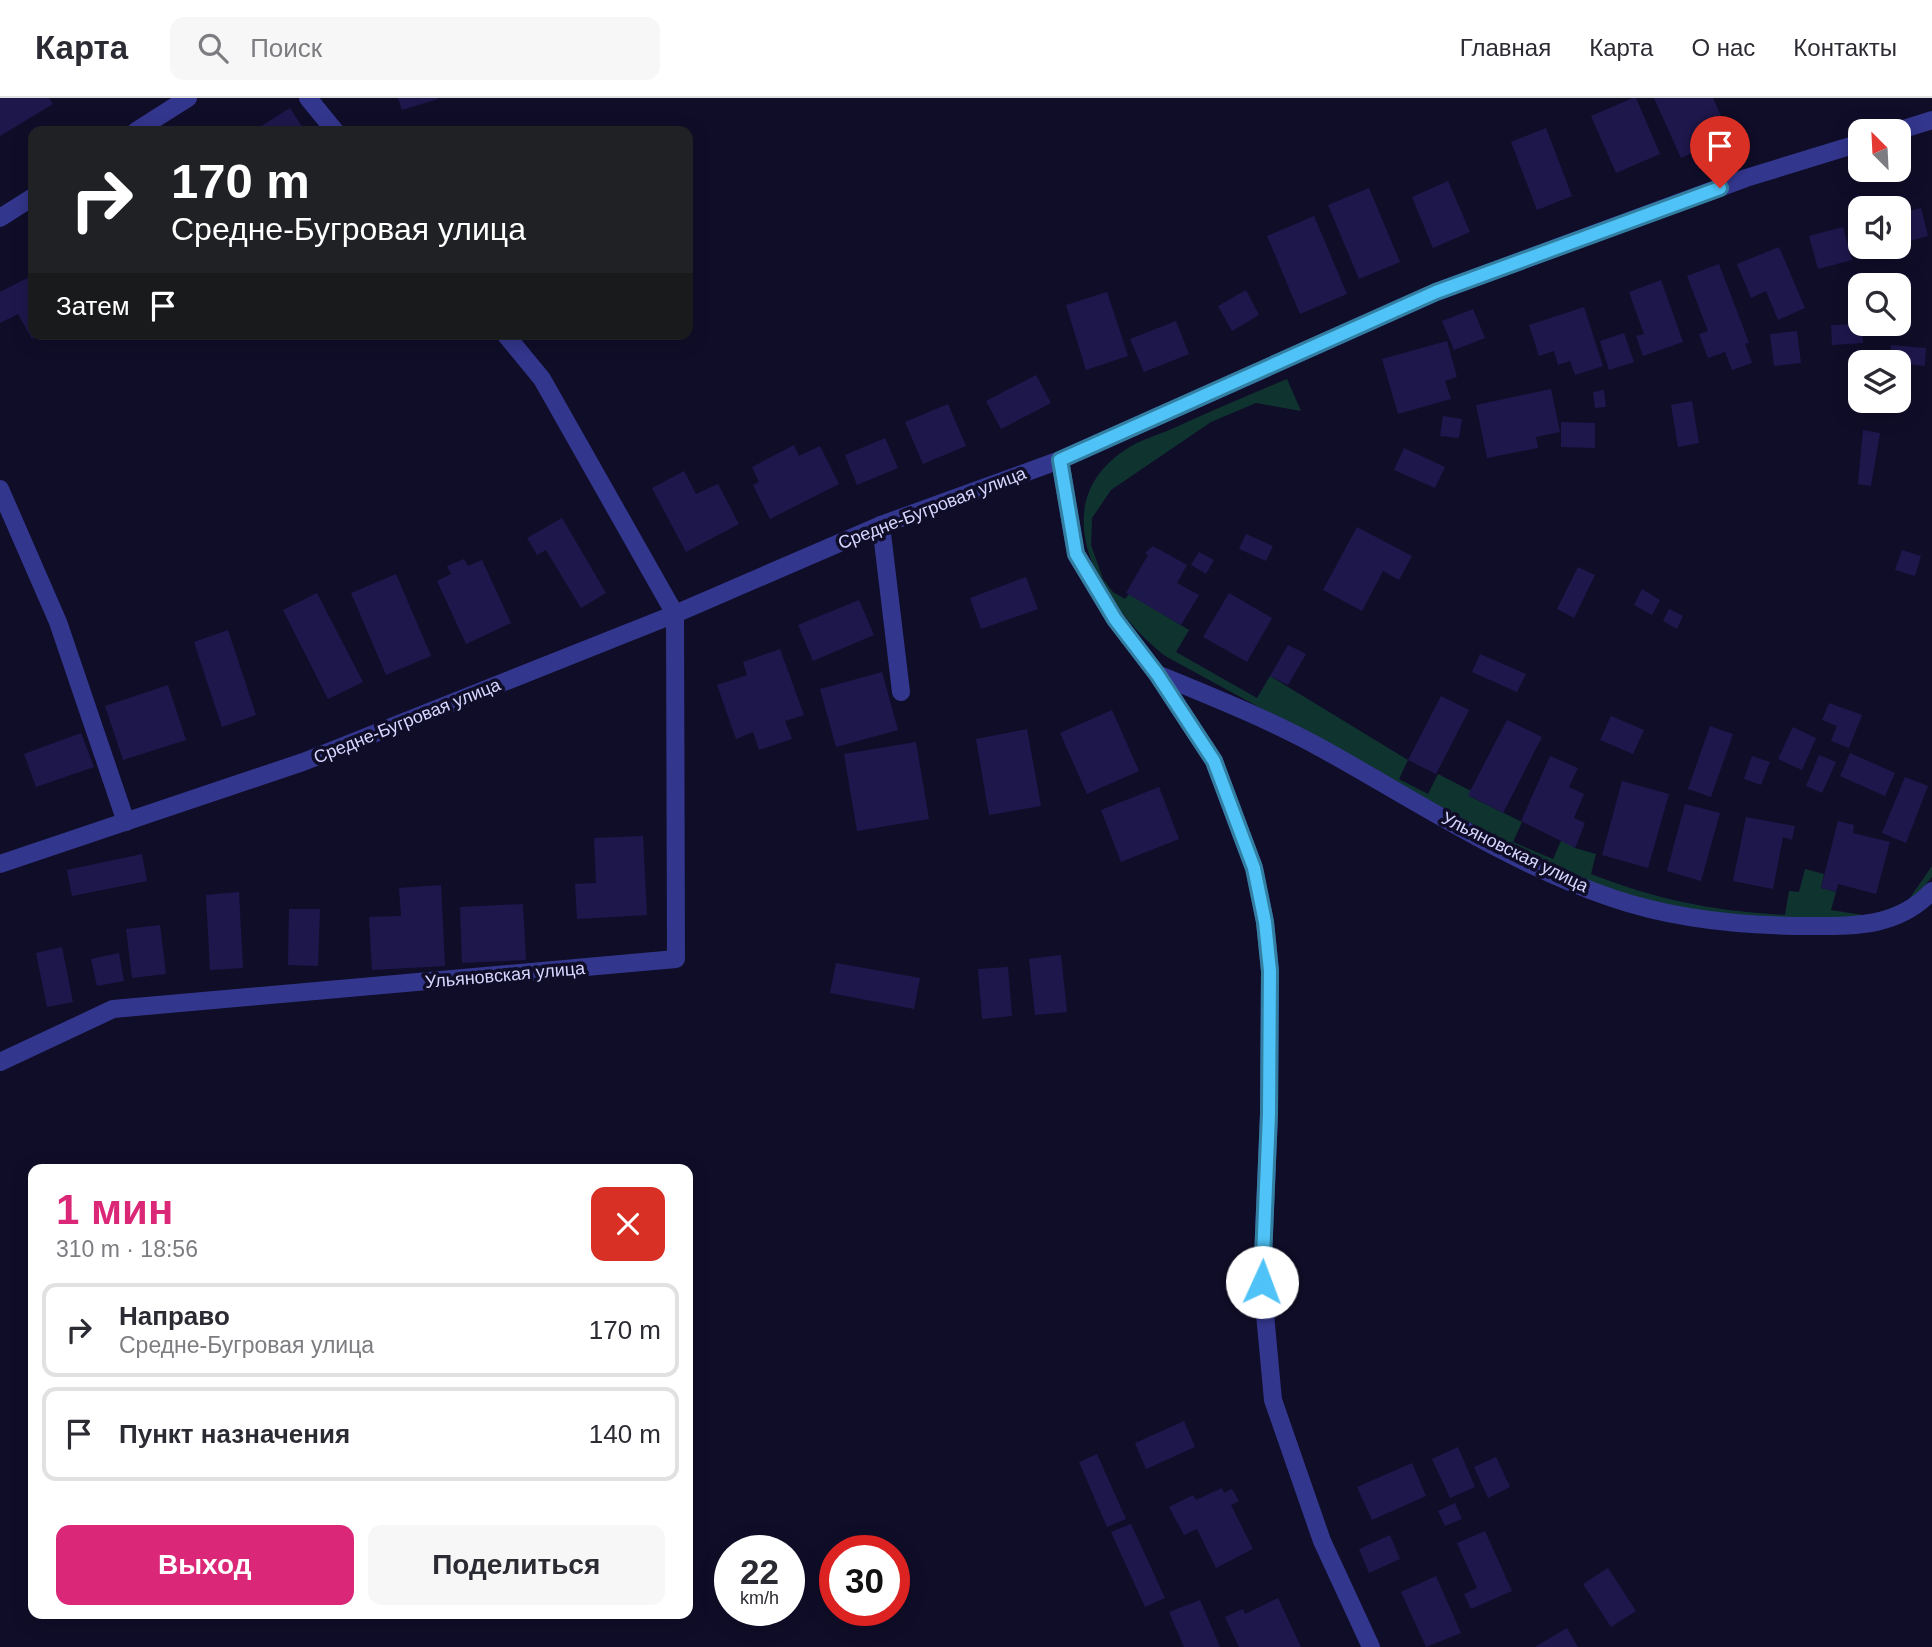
<!DOCTYPE html>
<html lang="ru">
<meta charset="utf-8">
<style>
body{margin:0;font-family:Helvetica,sans-serif;background:#f7f7f7;color:#2b2b33;height:100vh;display:flex;flex-direction:column;font-size:26px;white-space:nowrap}
*{box-sizing:border-box;margin:0}
p{font-size:23px;color:#7c7c81}
.icon{flex:none;width:38px;height:38px;fill:none;stroke:currentColor;stroke-width:2;stroke-linecap:round;stroke-linejoin:round}
.map{position:relative;flex:1;overflow:hidden}
.side{position:absolute;left:28px;top:1066px;width:665px;height:455px;display:flex;flex-direction:column;background:#fff;border-radius:14px;box-shadow:0 4px 18px #0003}
.side>*{flex:none}
.banner{position:absolute;left:28px;top:28px;width:665px;height:214px;border-radius:14px;box-shadow:0 4px 18px #0003;background:#202124;color:#fff;overflow:hidden}
.needle{width:46px;rotate:336deg}
.tools{position:absolute;left:1848px;top:21px;display:grid;gap:14px}
.tools a{display:grid;place-items:center;width:63px;height:63px;border-radius:14px;background:#fff;box-shadow:0 4px 18px #0003;font-size:35px}
.speed{position:absolute;left:714px;top:1437px;display:flex;gap:14px;font-size:35px;font-weight:700;text-align:center}
.speed>*{display:grid;place-content:center;width:91px;height:91px;border-radius:50%;background:#fff;box-shadow:0 4px 18px #0003;line-height:1}
.speed small{font-size:18px;font-weight:400}
.speed .limit{border:10px solid #d22;background:#fff;color:#111}
.pin{position:absolute;display:grid;place-items:center;width:60px;height:60px;color:#fff;margin:-72px -30px;border-radius:50% 50% 50% 0;rotate:-45deg;box-shadow:0 0 7px #0007}
.pin .icon{rotate:45deg}
.me{position:absolute;width:77px;margin:-38px;rotate:2deg;stroke-linejoin:round;filter:drop-shadow(0 0 5px #0008)}
.turn{display:flex;align-items:center;gap:24px;height:147px;padding:0 28px;font-size:32px}
.turn .icon{width:91px;height:91px;stroke-width:2.5}
.turn b{display:block;font-size:49px;line-height:60px}
.then{display:flex;align-items:center;height:66px;padding:0 28px;background:#0003;gap:14px;font-size:26px}
.round{display:grid;place-items:center;flex:none;width:74px;height:74px;border-radius:14px;background:#f7f7f7}
.head{display:flex;align-items:center;justify-content:space-between;height:119px;padding:0 28px}
h1{font-size:42px;font-weight:700;line-height:52px;color:#db2777}
.button{display:flex;gap:14px;margin-top:auto;padding:14px 28px}
.button a{flex:1;height:80px;border-radius:14px;background:#db2777;color:#fff;font-size:28px;font-weight:700;line-height:80px;text-align:center}
.button a+a{background:#f7f7f7;color:#2b2b33}
ul{padding:0;list-style:none}
li{display:flex;align-items:center;gap:21px;height:94px;margin:0 14px 10px;padding:0 14px;border:4px solid #e1e1e2;border-radius:14px}
li div{flex:1}
li b{display:block;font-size:26px}
li em{font-style:normal}
header{display:flex;align-items:center;gap:42px;box-sizing:border-box;height:98px;padding:0 35px;background:#fff;border-bottom:2px solid #e1e1e2}
header strong{font-size:33px}
nav{display:flex;gap:38px;margin-inline-start:auto;font-size:24px}
.search{width:490px;height:63px;background:#f7f7f7;display:flex;align-items:center;gap:18px;box-sizing:border-box;padding:0 24px;border-radius:14px;color:#7c7c81;font-size:26px}
.map>svg:first-child{display:block}
</style>
<header>
<strong>Карта</strong>
<div class="search"><svg class="icon" aria-label="search" viewBox="0 0 24 24"><circle cx="10" cy="10" r="6"/><path d="M15 15l6 6"/></svg>Поиск</div>
<nav><a>Главная</a><a>Карта</a><a>О нас</a><a>Контакты</a></nav>
</header>
<div class="map">
<svg width="1932" height="1549" viewBox="0 0 1932 1549">
<rect width="100%" height="100%" fill="#100d29"/>
<path fill="#0f3430" d="M 1287,281 L 1301,313 L 1256,305 L 1211,324 L 1111,392 L 1092,420 L 1091,447 L 1103,481 L 1113,494 L 1125,501 L 1129,496 L 1189,532 L 1176,554 L 1257,600 L 1270,578 L 1408,662 L 1399,681 L 1428,696 L 1438,676 L 1471,693 L 1469,698 L 1522,724 L 1513,744 L 1553,761 L 1562,741 L 1575,750 L 1596,756 L 1591,776 C 1657,802 1714,813 1785,817 L 1789,793 L 1799,794 L 1805,771 L 1824,776 L 1821,790 L 1836,794 L 1831,812 L 1869,818 L 1907,804 L 1932,768 L 1932,779 L 1908,807 L 1889,818 L 1843,824 L 1748,821 L 1689,813 L 1627,799 L 1544,765 L 1167,559 C 1106,513 1038,410 1125,352 C 1139,342 1158,337 1174,330 C 1211,313 1249,297 1287,281 Z"/>
<g fill="#1e174c">
<path d="M 0,0 L 49,0 L 53,6 L 0,38 Z"/>
<path d="M 398,0 L 438,0 L 438,1 L 402,12 Z"/>
<path d="M 1633,0 L 1636,0 L 1660,56 L 1616,75 L 1591,18 Z"/>
<path d="M 1654,0 L 1713,0 L 1730,38 L 1681,60 Z"/>
<path d="M 290,10 L 305,33 L 253,33 Z"/>
<path d="M 1546,30 L 1572,98 L 1537,112 L 1511,44 Z"/>
<path d="M 1448,83 L 1470,134 L 1433,150 L 1412,99 Z"/>
<path d="M 1369,90 L 1400,164 L 1359,181 L 1328,107 Z"/>
<path d="M 1921,110 L 1928,138 L 1899,146 L 1899,116 Z"/>
<path d="M 1314,118 L 1347,196 L 1300,216 L 1267,138 Z"/>
<path d="M 1843,129 L 1852,162 L 1818,171 L 1809,138 Z"/>
<path d="M 1779,149 L 1805,210 L 1778,222 L 1766,193 L 1751,200 L 1737,166 Z"/>
<path d="M 1719,166 L 1749,245 L 1745,246 L 1752,265 L 1732,272 L 1725,254 L 1708,260 L 1699,236 L 1708,233 L 1687,178 Z"/>
<path d="M 33,177 L 33,236 L 40,236 L 32,241 L 18,216 L 0,225 L 0,194 Z"/>
<path d="M 1661,182 L 1683,244 L 1643,258 L 1636,238 L 1644,236 L 1629,194 Z"/>
<path d="M 1246,192 L 1259,217 L 1232,233 L 1218,208 Z"/>
<path d="M 1107,194 L 1128,258 L 1086,272 L 1066,207 Z"/>
<path d="M 1584,209 L 1603,268 L 1575,277 L 1570,263 L 1558,267 L 1554,253 L 1539,258 L 1529,227 Z"/>
<path d="M 1473,211 L 1485,240 L 1454,252 L 1442,223 Z"/>
<path d="M 1176,223 L 1189,256 L 1144,274 L 1130,241 Z"/>
<path d="M 1862,226 L 1863,245 L 1832,247 L 1831,227 Z"/>
<path d="M 1797,233 L 1801,265 L 1774,268 L 1770,236 Z"/>
<path d="M 1624,235 L 1634,264 L 1609,272 L 1600,243 Z"/>
<path d="M 1447,243 L 1457,279 L 1445,283 L 1451,301 L 1398,316 L 1382,261 Z"/>
<path d="M 1891,247 L 1926,250 L 1925,268 L 1890,264 Z"/>
<path d="M 1036,277 L 1051,305 L 1001,331 L 986,303 Z"/>
<path d="M 1551,291 L 1560,334 L 1536,339 L 1538,350 L 1487,360 L 1476,307 Z"/>
<path d="M 1604,292 L 1606,309 L 1595,310 L 1593,294 Z"/>
<path d="M 1692,303 L 1699,345 L 1678,349 L 1671,307 Z"/>
<path d="M 948,306 L 966,348 L 923,366 L 905,324 Z"/>
<path d="M 1443,318 L 1462,321 L 1459,340 L 1440,338 Z"/>
<path d="M 1561,324 L 1595,325 L 1595,350 L 1561,349 Z"/>
<path d="M 1863,332 L 1880,335 L 1871,388 L 1858,386 Z"/>
<path d="M 885,340 L 898,370 L 857,387 L 845,357 Z"/>
<path d="M 794,347 L 799,358 L 820,348 L 839,386 L 770,421 L 753,387 L 759,384 L 752,369 Z"/>
<path d="M 1404,350 L 1445,369 L 1435,390 L 1394,372 Z"/>
<path d="M 684,373 L 696,396 L 718,386 L 739,426 L 686,454 L 652,390 Z"/>
<path d="M 562,420 L 606,495 L 581,510 L 546,452 L 537,457 L 527,440 Z"/>
<path d="M 1357,429 L 1412,458 L 1399,482 L 1383,473 L 1362,513 L 1323,492 Z"/>
<path d="M 1246,436 L 1273,448 L 1266,463 L 1239,451 Z"/>
<path d="M 1153,448 L 1187,467 L 1177,485 L 1199,497 L 1181,527 L 1126,495 L 1148,457 L 1145,455 Z"/>
<path d="M 1902,452 L 1921,458 L 1915,478 L 1895,472 Z"/>
<path d="M 1199,454 L 1214,462 L 1206,476 L 1191,467 Z"/>
<path d="M 464,461 L 468,468 L 482,462 L 511,525 L 466,546 L 437,483 L 451,476 L 447,468 Z"/>
<path d="M 1578,469 L 1595,477 L 1574,520 L 1557,511 Z"/>
<path d="M 396,476 L 431,558 L 386,577 L 351,495 Z"/>
<path d="M 1026,479 L 1038,511 L 981,531 L 970,500 Z"/>
<path d="M 1642,491 L 1660,502 L 1652,517 L 1634,507 Z"/>
<path d="M 317,495 L 363,584 L 328,601 L 283,512 Z"/>
<path d="M 1229,495 L 1272,520 L 1247,564 L 1203,539 Z"/>
<path d="M 859,502 L 874,537 L 813,563 L 798,527 Z"/>
<path d="M 1669,511 L 1683,518 L 1677,531 L 1663,523 Z"/>
<path d="M 228,532 L 256,617 L 222,629 L 194,544 Z"/>
<path d="M 1288,547 L 1306,556 L 1288,587 L 1270,578 Z"/>
<path d="M 780,551 L 804,617 L 785,623 L 792,641 L 759,652 L 753,634 L 736,641 L 717,587 L 747,577 L 743,564 Z"/>
<path d="M 1480,556 L 1526,576 L 1517,594 L 1472,574 Z"/>
<path d="M 882,574 L 898,632 L 836,649 L 820,591 Z"/>
<path d="M 168,587 L 186,642 L 123,662 L 105,608 Z"/>
<path d="M 1441,598 L 1469,612 L 1436,676 L 1408,662 Z"/>
<path d="M 1829,605 L 1862,617 L 1849,650 L 1831,643 L 1837,628 L 1822,622 Z"/>
<path d="M 1112,612 L 1139,673 L 1087,696 L 1060,635 Z"/>
<path d="M 1611,618 L 1644,632 L 1633,656 L 1600,642 Z"/>
<path d="M 1507,622 L 1542,639 L 1503,715 L 1468,697 Z"/>
<path d="M 1710,628 L 1733,636 L 1711,699 L 1688,691 Z"/>
<path d="M 1793,629 L 1816,640 L 1802,672 L 1778,661 Z"/>
<path d="M 1027,631 L 1041,708 L 989,717 L 976,641 Z"/>
<path d="M 81,635 L 94,669 L 36,689 L 24,656 Z"/>
<path d="M 916,644 L 929,721 L 857,733 L 844,656 Z"/>
<path d="M 1850,655 L 1895,675 L 1885,698 L 1840,678 Z"/>
<path d="M 1819,657 L 1836,664 L 1822,695 L 1806,688 Z"/>
<path d="M 1550,658 L 1578,670 L 1569,689 L 1584,696 L 1574,720 L 1585,725 L 1575,750 L 1521,723 Z"/>
<path d="M 1752,658 L 1770,664 L 1761,687 L 1744,681 Z"/>
<path d="M 1905,679 L 1928,688 L 1906,745 L 1882,735 Z"/>
<path d="M 1622,683 L 1669,696 L 1648,770 L 1602,757 Z"/>
<path d="M 1159,689 L 1179,741 L 1121,764 L 1101,712 Z"/>
<path d="M 1685,706 L 1720,715 L 1701,783 L 1667,773 Z"/>
<path d="M 1746,719 L 1795,728 L 1792,742 L 1783,739 L 1773,791 L 1733,783 Z"/>
<path d="M 1838,723 L 1854,727 L 1853,735 L 1890,744 L 1876,796 L 1838,786 L 1836,794 L 1821,790 Z"/>
<path d="M 643,738 L 647,817 L 577,821 L 575,786 L 596,785 L 594,740 Z"/>
<path d="M 142,756 L 147,783 L 72,798 L 67,772 Z"/>
<path d="M 441,787 L 445,868 L 372,872 L 369,819 L 401,818 L 399,790 Z"/>
<path d="M 239,794 L 243,870 L 210,872 L 206,797 Z"/>
<path d="M 523,806 L 526,862 L 462,865 L 460,809 Z"/>
<path d="M 289,811 L 320,811 L 318,868 L 288,867 Z"/>
<path d="M 160,827 L 166,876 L 132,880 L 126,831 Z"/>
<path d="M 62,849 L 73,904 L 47,909 L 36,855 Z"/>
<path d="M 119,855 L 124,883 L 97,888 L 91,861 Z"/>
<path d="M 1061,857 L 1067,914 L 1035,917 L 1029,861 Z"/>
<path d="M 836,865 L 920,880 L 914,911 L 830,895 Z"/>
<path d="M 1008,869 L 1012,918 L 982,921 L 978,871 Z"/>
<path d="M 1184,1323 L 1195,1349 L 1146,1371 L 1135,1345 Z"/>
<path d="M 1458,1349 L 1475,1389 L 1450,1400 L 1432,1361 Z"/>
<path d="M 1097,1356 L 1126,1421 L 1107,1429 L 1079,1364 Z"/>
<path d="M 1496,1359 L 1510,1389 L 1488,1400 L 1474,1369 Z"/>
<path d="M 1412,1365 L 1426,1398 L 1372,1422 L 1357,1389 Z"/>
<path d="M 1222,1390 L 1224,1395 L 1232,1391 L 1239,1403 L 1231,1407 L 1253,1451 L 1216,1470 L 1197,1431 L 1184,1437 L 1169,1409 L 1193,1397 L 1196,1402 Z"/>
<path d="M 1455,1405 L 1462,1421 L 1445,1428 L 1438,1413 Z"/>
<path d="M 1131,1426 L 1165,1500 L 1145,1509 L 1111,1434 Z"/>
<path d="M 1485,1433 L 1512,1493 L 1471,1511 L 1464,1496 L 1477,1490 L 1457,1445 Z"/>
<path d="M 1390,1437 L 1400,1461 L 1369,1475 L 1359,1451 Z"/>
<path d="M 1608,1470 L 1636,1513 L 1611,1529 L 1583,1486 Z"/>
<path d="M 1436,1478 L 1461,1535 L 1426,1549 L 1401,1494 Z"/>
<path d="M 1278,1500 L 1301,1549 L 1239,1549 L 1225,1519 L 1243,1511 L 1245,1516 Z"/>
<path d="M 1200,1502 L 1220,1549 L 1184,1549 L 1169,1514 Z"/>
<path d="M 1567,1530 L 1578,1549 L 1535,1549 Z"/>
</g>
<g fill="none" stroke-linecap="round" stroke-linejoin="round">
<g stroke="#33368d" stroke-width="18">
<path d="M 308,0 L 335,33"/>
<path d="M 136,33 L 188,0"/>
<path d="M 1897,33 L 1932,22"/>
<path d="M 0,120 L 33,99"/>
<path d="M 1060,362 L 1076,456 L 1115,521 L 1157,576 L 1214,663 L 1254,770 L 1265,824 L 1270,873 L 1269,1016 L 1262,1184 L 1273,1302 L 1322,1443 L 1371,1549"/>
<path d="M 0,391 L 58,524 L 126,724"/>
<path d="M 881,427 L 901,594"/>
<path d="M 1157,576 C 1213,599 1268,621 1321,650 C 1415,702 1509,765 1612,800 C 1676,822 1743,828 1810,828 C 1857,828 1898,829 1932,793"/>
<path d="M 0,766 L 303,664 L 675,516 L 881,427 L 1060,362 L 1436,194 L 1746,80 L 1860,45"/>
<path d="M 0,964 L 113,911 L 676,861 L 675,516 L 542,281 L 505,236"/>
</g>
</g>
<g fill="none" stroke-linecap="round" stroke-linejoin="round">
<defs>
<path id="route" d="M 1262,1184 L 1269,1016 L 1270,873 L 1265,824 L 1254,770 L 1214,663 L 1157,576 L 1115,521 L 1076,456 L 1060,362 L 1436,194 L 1720,90"/>
</defs>
<use href="#route" stroke="#337fa1" stroke-width="18"/>
<use href="#route" stroke="#4fc3f7" stroke-width="12"/>
</g>
<g text-anchor="middle" stroke-width="7" stroke-linejoin="round" paint-order="stroke">
<g font-size="18" fill="#d7d6ff" stroke="#100d29">
<text transform="translate(932 410) rotate(-21)" y="6">Средне-Бугровая улица</text>
<text transform="translate(407 623) rotate(-22)" y="6">Средне-Бугровая улица</text>
<text transform="translate(1515 754) rotate(26)" y="6">Ульяновская улица</text>
<text transform="translate(505 877) rotate(-5)" y="6">Ульяновская улица</text>
</g>
</g>
</svg>
<div class="tools">
<a><svg class="needle" viewBox="-14 -14 28 28"><path d="M0-13l5 13h-10z" fill="#e53935"/><path d="M0 13l5-13h-10z" fill="#7c7c81"/></svg></a>
<a><svg class="icon" aria-label="sound" viewBox="0 0 24 24"><path d="M4 9h4l5-4v14l-5-4H4zM17 9q2 3 0 6"/></svg></a>
<a><svg class="icon" aria-label="search" viewBox="0 0 24 24"><circle cx="10" cy="10" r="6"/><path d="M15 15l6 6"/></svg></a>
<a><svg class="icon" aria-label="layers" viewBox="0 0 24 24"><path d="M12 4l9 5-9 5-9-5zM3 14l9 5 9-5"/></svg></a>
</div>
<div class="speed"><div>22<small>km/h</small></div><div class="limit">30</div></div>
<div class="pin" style="left:1720px;top:90px;background:#d93025"><svg class="icon" aria-label="arrive" viewBox="0 0 24 24"><path d="M6 21V4h12l-3 4 3 4H6"/></svg></div>
<svg class="me" style="left:1262px;top:1184px" viewBox="-20 -20 40 40"><circle r="19" fill="#fff"/><path d="M0-13L10 11 0 6-10 11z" fill="#4fc3f7"/></svg>
<div class="banner">
<div class="turn"><svg class="icon" aria-label="right" viewBox="0 0 24 24"><path d="M7 20v-9h11M14 6l5 5-5 5"/></svg><div><b>170 m</b>Средне-Бугровая улица</div></div>
<div class="then">Затем<svg class="icon" aria-label="arrive" viewBox="0 0 24 24"><path d="M6 21V4h12l-3 4 3 4H6"/></svg></div>
</div>
<section class="side">
<div class="head"><div><h1>1 мин</h1><p>310 m · 18:56</p></div><a class="round" style="background:#d93025;color:#fff"><svg class="icon" aria-label="close" viewBox="0 0 24 24"><path d="M6 6l12 12M18 6L6 18"/></svg></a></div>
<ul>
<li><svg class="icon" aria-label="right" viewBox="0 0 24 24"><path d="M7 20v-9h11M14 6l5 5-5 5"/></svg><div><b>Направо</b><p>Средне-Бугровая улица</p></div><em>170 m</em></li>
<li><svg class="icon" aria-label="arrive" viewBox="0 0 24 24"><path d="M6 21V4h12l-3 4 3 4H6"/></svg><div><b>Пункт назначения</b></div><em>140 m</em></li>
</ul>
<div class="button"><a>Выход</a><a>Поделиться</a></div>
</section>
</div>
